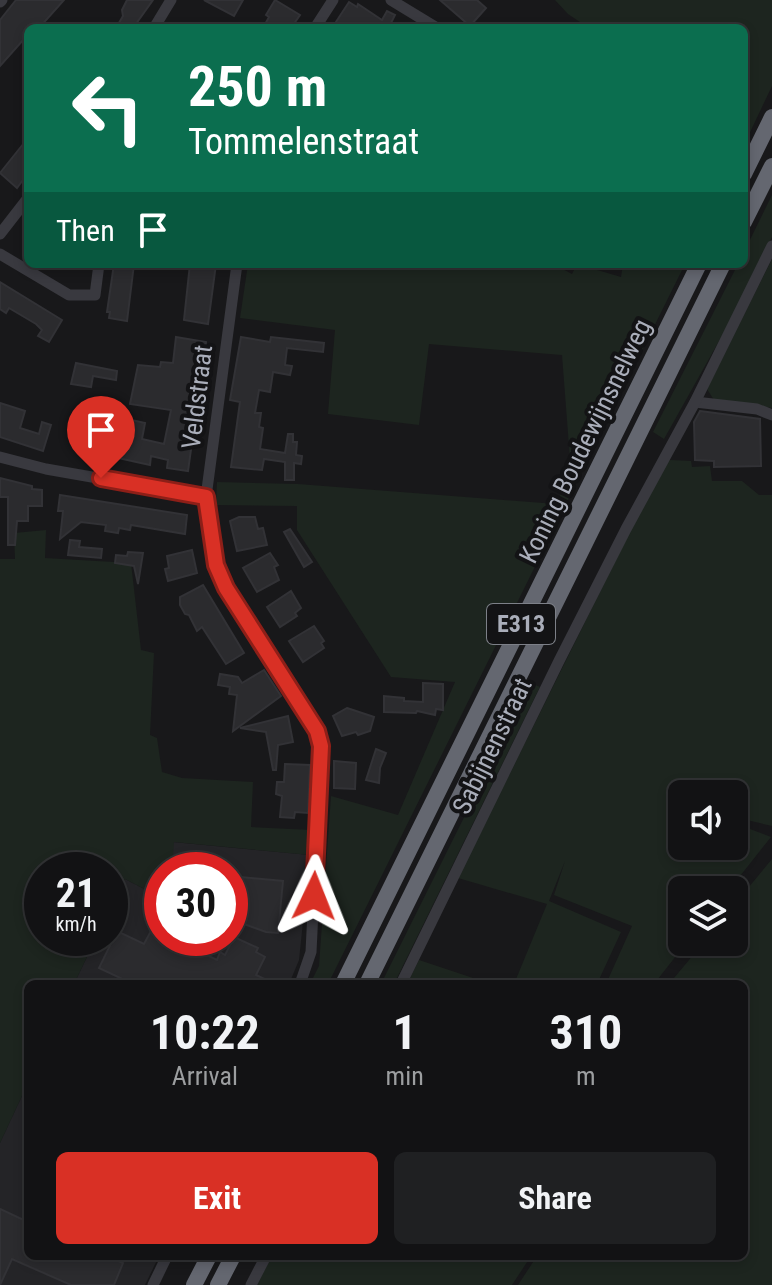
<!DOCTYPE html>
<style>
body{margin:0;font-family:"Roboto Condensed",sans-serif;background:#1f2022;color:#f1f3f6;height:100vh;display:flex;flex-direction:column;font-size:30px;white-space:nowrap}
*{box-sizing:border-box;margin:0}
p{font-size:26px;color:#9c9ea0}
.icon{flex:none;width:44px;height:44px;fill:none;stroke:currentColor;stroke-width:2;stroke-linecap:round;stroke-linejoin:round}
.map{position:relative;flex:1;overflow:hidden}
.sheet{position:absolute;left:24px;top:980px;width:724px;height:280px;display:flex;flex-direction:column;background:#121214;border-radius:12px;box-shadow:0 4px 12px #0003,0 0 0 2px #313234}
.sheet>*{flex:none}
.hud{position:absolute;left:24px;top:24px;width:724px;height:244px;border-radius:12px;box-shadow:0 4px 12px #0003,0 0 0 2px #313234;background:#0b6e4f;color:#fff;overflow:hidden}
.fabs{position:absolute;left:668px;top:780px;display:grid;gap:16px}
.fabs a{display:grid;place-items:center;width:80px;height:80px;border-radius:12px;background:#121214;box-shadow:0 4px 12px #0003,0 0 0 2px #313234;font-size:40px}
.speed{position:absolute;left:24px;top:852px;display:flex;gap:16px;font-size:40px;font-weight:700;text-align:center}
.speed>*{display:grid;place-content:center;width:104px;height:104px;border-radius:50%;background:#121214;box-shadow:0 4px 12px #0003,0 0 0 2px #313234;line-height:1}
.speed small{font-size:20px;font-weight:400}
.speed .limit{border:12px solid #d22;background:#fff;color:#111}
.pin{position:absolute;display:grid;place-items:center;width:68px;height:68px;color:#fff;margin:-82px -34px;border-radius:50% 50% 50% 0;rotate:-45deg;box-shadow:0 0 8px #0007}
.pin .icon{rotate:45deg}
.me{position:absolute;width:88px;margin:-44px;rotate:2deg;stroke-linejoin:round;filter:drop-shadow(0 0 6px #0008)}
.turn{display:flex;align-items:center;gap:28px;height:168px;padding:0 32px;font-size:36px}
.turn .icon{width:104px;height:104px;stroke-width:2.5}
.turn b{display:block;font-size:56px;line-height:68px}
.then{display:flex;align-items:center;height:76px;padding:0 32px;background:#0003;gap:16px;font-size:30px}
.eta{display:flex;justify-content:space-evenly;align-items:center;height:136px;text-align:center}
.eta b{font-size:48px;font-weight:700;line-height:56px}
.action{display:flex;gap:16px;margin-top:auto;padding:16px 32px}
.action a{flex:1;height:92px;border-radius:12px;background:#d93025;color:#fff;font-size:32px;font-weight:700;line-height:92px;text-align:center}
.action a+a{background:#1f2022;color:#f1f3f6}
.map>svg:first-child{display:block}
</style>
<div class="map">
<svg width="772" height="1285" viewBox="0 0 772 1285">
<rect width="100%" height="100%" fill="#18181a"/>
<g fill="#242427">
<path d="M 173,842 L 310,855 L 299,960 L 289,984 L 74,984 L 96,938 L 110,938 L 110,910 L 125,879 L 162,898 L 162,938 L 230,938 L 230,870 L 172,870 Z"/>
<path d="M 28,1083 L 28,1256 L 159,1256 L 145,1285 L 0,1285 L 0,1143 Z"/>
</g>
<g fill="#1d251f">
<path d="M 555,0 L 772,0 L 772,86 L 744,145 L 744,28 L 589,28 L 568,14 Z"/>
<path d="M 772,195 L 772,237 L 724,332 L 664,439 L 653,432 L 738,264 L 744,264 L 744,252 Z"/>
<path d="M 772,259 L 772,408 L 714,400 L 707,389 Z"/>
<path d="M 248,264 L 553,264 L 572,274 L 577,264 L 621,277 L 623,264 L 685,264 L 328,984 L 310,984 L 319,966 L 331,796 L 398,815 L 455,682 L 391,677 L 297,530 L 297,506 L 216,505 L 217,482 L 298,484 L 556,504 L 571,472 L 562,355 L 429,344 L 419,425 L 328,414 L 335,330 L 240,318 Z"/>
<path d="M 671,460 L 691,461 L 692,467 L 710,466 L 712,481 L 742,481 L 759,495 L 772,495 L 772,826 L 734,817 L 734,794 L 682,794 L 682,846 L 734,846 L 734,823 L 771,837 L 729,890 L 682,890 L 682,942 L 687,942 L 654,984 L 606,984 L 632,926 L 554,895 L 565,861 L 549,901 L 621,932 L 597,984 L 514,984 L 547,904 L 458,878 L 661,469 L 666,461 Z"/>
<path d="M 46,530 L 45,558 L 131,563 L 141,650 L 154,653 L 150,735 L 157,738 L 162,772 L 182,778 L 253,782 L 251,827 L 311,830 L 310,855 L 174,842 L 172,870 L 162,870 L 162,898 L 125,879 L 110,910 L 110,870 L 42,870 L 42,938 L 96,938 L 74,984 L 28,984 L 28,1083 L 0,1143 L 0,559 L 15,559 L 14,533 Z"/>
<path d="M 531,683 L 540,687 L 394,984 L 381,984 Z"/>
<path d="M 772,859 L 772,1285 L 518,1285 L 537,1256 L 744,1256 L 744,984 L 669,984 L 704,942 L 734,942 L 734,905 Z"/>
<path d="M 419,960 L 491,984 L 407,984 Z"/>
<path d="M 271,1256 L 531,1256 L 512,1285 L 257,1285 Z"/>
</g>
<g fill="#2b2b2e" stroke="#323236" stroke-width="2">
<path d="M 16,0 L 64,0 L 39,28 L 28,28 L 28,43 L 24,39 L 0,66 L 0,20 Z"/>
<path d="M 127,0 L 153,0 L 133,28 L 116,28 L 123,16 L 122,10 Z"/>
<path d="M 204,0 L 243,0 L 234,16 Z"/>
<path d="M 275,0 L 300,15 L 291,28 L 263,28 L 269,17 L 266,15 Z"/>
<path d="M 440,0 L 477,0 L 486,8 L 470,26 Z"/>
<path d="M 349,2 L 357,7 L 358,4 L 382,20 L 387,11 L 395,15 L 390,25 L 395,28 L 332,28 Z"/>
<path d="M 28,138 L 28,173 L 17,188 L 0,173 Z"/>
<path d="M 114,264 L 134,264 L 127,321 L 109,318 L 110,312 L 107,312 Z"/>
<path d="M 190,264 L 216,264 L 208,324 L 184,320 Z"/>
<path d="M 0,282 L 62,320 L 49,342 L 38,336 L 42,330 L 36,324 L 9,308 L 6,313 L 0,309 Z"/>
<path d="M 176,337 L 206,342 L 188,471 L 167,468 L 168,460 L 151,456 L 150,465 L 109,456 L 113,437 L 123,439 L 127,419 L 145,423 L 142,439 L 164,444 L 171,410 L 130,404 L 138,365 L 160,367 L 161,362 L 173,363 Z"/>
<path d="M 241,337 L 270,342 L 271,337 L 324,343 L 323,352 L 287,348 L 285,365 L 292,366 L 290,375 L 273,372 L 270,392 L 259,390 L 255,413 L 261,413 L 259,427 L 263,428 L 260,449 L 285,453 L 288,434 L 293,434 L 293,442 L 297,442 L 296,455 L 302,456 L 301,464 L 294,463 L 294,480 L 285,480 L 285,462 L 264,459 L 262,470 L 231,467 L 240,402 L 230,400 Z"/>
<path d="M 76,363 L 117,371 L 116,380 L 93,376 L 91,387 L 71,384 Z"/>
<path d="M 0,403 L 25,411 L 20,428 L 39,434 L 42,422 L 51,425 L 43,451 L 0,437 Z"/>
<path d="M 700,411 L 760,419 L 761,466 L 714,467 L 714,461 L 695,460 L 694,422 Z"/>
<path d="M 0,478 L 32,486 L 32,489 L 42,490 L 42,506 L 28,506 L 28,521 L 17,521 L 15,545 L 8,545 L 8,497 L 0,497 Z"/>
<path d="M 60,495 L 187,515 L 185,534 L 131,525 L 130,530 L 119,528 L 118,533 L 105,531 L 106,525 L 81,522 L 60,539 L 63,511 L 58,511 Z"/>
<path d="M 239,517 L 255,517 L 258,529 L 263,528 L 267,545 L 237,551 L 230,521 Z"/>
<path d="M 290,529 L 312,562 L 304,567 L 284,532 Z"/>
<path d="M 70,540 L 80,541 L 79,547 L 102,549 L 101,558 L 68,555 Z"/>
<path d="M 192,550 L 197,573 L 168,581 L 165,569 L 169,568 L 167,556 Z"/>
<path d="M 128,552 L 143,553 L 138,584 L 134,566 L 115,563 L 116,555 L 127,556 Z"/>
<path d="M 270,553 L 278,565 L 274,567 L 279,580 L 257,592 L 243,568 Z"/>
<path d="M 203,585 L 244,653 L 226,664 L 202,627 L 197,631 L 189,615 L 185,614 L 180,605 L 180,597 Z"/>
<path d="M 291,591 L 301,608 L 295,613 L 297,616 L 280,627 L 267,607 Z"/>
<path d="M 314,626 L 324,641 L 321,643 L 324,648 L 303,662 L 289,641 Z"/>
<path d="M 264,670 L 281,696 L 233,731 L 237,695 L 229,694 L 230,687 L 218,685 L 220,674 L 238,677 L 242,683 Z"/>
<path d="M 423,683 L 443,684 L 443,710 L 436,709 L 435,715 L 417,711 L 416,713 L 384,712 L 384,696 L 404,698 L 404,701 L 423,702 Z"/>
<path d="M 347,708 L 374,717 L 370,731 L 358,735 L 356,732 L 342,736 L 333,716 Z"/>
<path d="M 288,716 L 293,742 L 278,745 L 276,770 L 273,770 L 266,732 L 240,728 Z"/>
<path d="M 376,749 L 386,753 L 380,768 L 379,783 L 366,780 Z"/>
<path d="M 334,761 L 356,763 L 355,789 L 334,788 Z"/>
<path d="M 285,764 L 310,765 L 308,813 L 295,812 L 294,818 L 280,817 L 282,796 L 276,794 L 277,782 L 284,782 Z"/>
<path d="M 230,876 L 283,881 L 278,933 L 266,932 L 230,919 Z"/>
<path d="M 152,929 L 162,934 L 162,938 L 171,938 L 217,960 L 220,952 L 225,955 L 234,937 L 258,948 L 256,952 L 265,957 L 256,975 L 275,984 L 133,984 L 99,968 L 117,931 L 144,944 Z"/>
<path d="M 0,1209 L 28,1222 L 28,1256 L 107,1256 L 123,1263 L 114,1285 L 71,1285 L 12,1259 L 0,1285 Z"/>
</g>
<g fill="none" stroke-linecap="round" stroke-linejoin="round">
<g stroke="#39393f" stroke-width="11">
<path d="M 391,0 L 437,28"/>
<path d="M 0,2 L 2,0"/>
<path d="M 154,28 L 171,0"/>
<path d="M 315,28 L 333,0"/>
<path d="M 0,234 L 28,198"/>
<path d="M 0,254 L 69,295 L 95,295 L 99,264"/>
<path d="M 237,264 L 206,497 L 208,515 L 216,565 L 226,588 L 310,715 L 321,746 L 311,952 L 300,984"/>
<path d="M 695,402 L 757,409 L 772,415"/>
<path d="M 0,457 L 46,469 L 206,497"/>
<path d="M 401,984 L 559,661 L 626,529 L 695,402 L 772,246"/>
<path d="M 153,1285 L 167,1256"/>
<path d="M 251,1285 L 266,1256"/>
</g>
<g stroke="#646770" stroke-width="16">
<path d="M 744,174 L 772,117"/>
<path d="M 744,222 L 772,166"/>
<path d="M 343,984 L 699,264"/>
<path d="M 367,984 L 723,264"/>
<path d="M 194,1285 L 209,1256"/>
<path d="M 218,1285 L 233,1256"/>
</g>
</g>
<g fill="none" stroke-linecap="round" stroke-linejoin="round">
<defs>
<path id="route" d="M 101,478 L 206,497 L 216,565 L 226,588 L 317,731 L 321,746 L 314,896"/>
</defs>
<use href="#route" stroke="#8d1f18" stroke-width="20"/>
<use href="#route" stroke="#d93025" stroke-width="14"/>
</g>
<g text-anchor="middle" stroke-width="8" stroke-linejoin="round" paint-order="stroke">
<rect fill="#131315" stroke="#7d8088" stroke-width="2" x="487" y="604" width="68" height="40" rx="6"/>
<g font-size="24" font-weight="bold" fill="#aaaeba">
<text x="521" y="632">E313</text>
</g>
<g font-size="26" fill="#aaaeba" stroke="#131315">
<text transform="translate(197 397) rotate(-83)" y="9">Veldstraat</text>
<text transform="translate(585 441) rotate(-64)" y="9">Koning Boudewijnsnelweg</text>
<text transform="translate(492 746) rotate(-64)" y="9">Sabijnenstraat</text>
</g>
</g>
</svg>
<div class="fabs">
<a><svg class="icon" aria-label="sound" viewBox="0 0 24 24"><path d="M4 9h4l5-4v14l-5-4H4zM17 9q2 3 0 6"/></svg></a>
<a><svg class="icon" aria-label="layers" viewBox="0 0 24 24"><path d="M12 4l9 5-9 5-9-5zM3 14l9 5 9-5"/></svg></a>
</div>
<div class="speed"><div>21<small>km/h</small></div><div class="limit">30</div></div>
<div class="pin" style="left:101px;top:478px;background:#d93025"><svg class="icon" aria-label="arrive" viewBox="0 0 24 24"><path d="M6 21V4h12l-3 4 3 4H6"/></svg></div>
<svg class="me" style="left:314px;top:896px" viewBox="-20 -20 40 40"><path d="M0-17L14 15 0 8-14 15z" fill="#d93025" stroke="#fff" stroke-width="4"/></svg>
<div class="hud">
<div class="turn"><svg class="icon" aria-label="left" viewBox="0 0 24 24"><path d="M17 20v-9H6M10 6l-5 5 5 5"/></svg><div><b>250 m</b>Tommelenstraat</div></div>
<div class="then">Then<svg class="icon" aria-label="arrive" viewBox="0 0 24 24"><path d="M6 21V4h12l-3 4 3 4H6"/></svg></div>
</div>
<section class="sheet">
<div class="eta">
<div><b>10:22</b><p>Arrival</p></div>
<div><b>1</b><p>min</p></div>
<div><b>310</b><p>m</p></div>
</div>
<div class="action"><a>Exit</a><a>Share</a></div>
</section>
</div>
